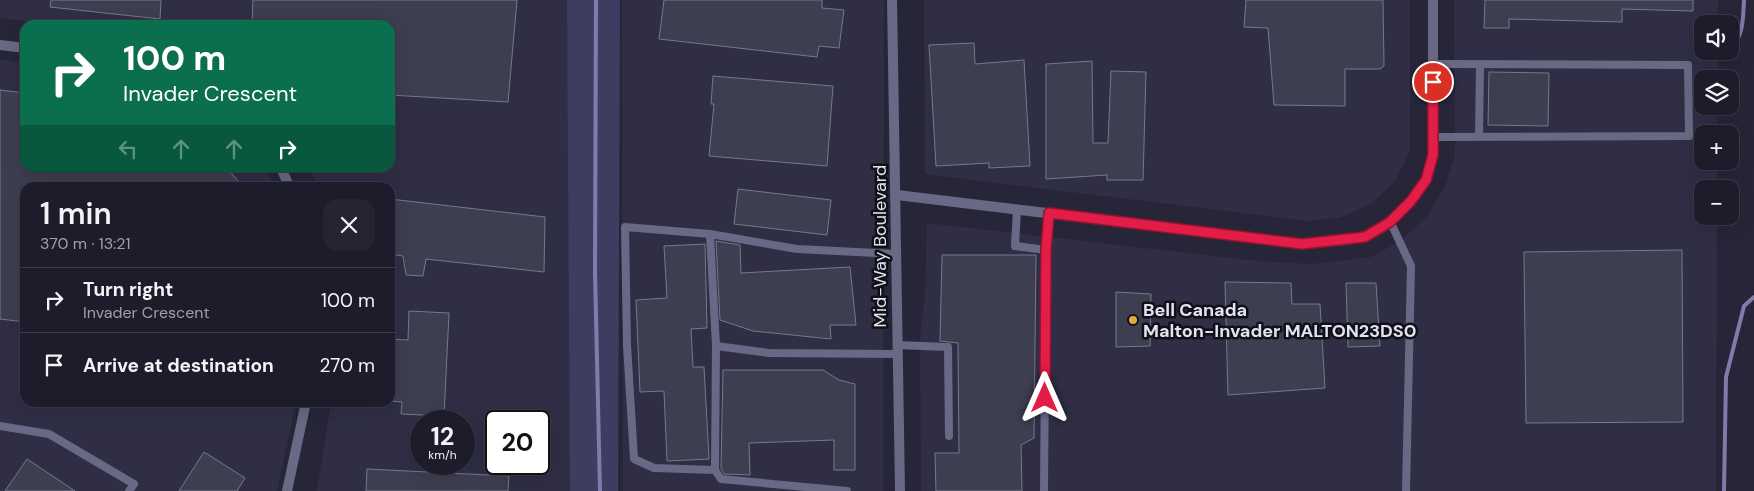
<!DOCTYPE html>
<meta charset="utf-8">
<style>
body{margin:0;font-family:"DM Sans",sans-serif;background:#252532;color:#f1f3f6;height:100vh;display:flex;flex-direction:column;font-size:19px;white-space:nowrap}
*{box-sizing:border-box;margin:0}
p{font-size:16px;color:#a0a1a8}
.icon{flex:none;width:28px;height:28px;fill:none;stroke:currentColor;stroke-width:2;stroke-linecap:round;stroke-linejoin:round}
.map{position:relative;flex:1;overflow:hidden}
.sheet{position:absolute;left:20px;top:182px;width:375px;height:225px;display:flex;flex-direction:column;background:#1d1c2a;border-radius:15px;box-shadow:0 5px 20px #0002,0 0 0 1px #3b3a47}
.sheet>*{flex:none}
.top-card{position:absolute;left:20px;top:20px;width:375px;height:152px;border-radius:15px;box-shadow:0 5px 20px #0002,0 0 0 1px #3b3a47;background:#0b6e4f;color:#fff;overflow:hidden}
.controls{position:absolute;left:1694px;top:15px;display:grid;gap:10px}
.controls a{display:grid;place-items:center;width:45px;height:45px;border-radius:10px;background:#1d1c2a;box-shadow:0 5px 20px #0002,0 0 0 1px #3b3a47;font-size:25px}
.speed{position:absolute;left:410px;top:410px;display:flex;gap:10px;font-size:25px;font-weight:700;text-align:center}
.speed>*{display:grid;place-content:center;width:65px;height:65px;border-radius:50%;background:#1d1c2a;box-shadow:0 5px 20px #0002,0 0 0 1px #3b3a47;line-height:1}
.speed small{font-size:12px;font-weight:400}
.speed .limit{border:2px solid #111;border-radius:8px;background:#fff;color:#111}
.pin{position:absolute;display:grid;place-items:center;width:42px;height:42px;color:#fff;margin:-21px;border:2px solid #fff;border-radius:50%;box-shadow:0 1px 5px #0007}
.me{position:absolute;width:55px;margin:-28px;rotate:0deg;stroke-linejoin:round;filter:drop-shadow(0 0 4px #0008)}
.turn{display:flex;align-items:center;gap:18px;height:105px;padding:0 20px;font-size:22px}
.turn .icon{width:65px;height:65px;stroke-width:2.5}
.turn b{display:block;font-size:35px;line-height:42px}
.lanes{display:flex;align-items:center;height:48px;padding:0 20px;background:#0003;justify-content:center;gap:25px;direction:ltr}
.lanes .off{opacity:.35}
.round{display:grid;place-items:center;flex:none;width:52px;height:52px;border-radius:15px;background:#252532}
.summary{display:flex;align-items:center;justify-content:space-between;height:85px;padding:0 20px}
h1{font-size:30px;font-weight:600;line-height:38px}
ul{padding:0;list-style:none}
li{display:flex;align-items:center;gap:15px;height:65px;padding:0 20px;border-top:1px solid #3b3a47}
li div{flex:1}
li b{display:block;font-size:19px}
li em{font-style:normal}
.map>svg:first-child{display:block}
</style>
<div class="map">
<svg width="1754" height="491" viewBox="0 0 1754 491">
<rect width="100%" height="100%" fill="#272638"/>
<g fill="#2f2e45" fill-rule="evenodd">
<path d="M 0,0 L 571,0 L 574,491 L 317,491 L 331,403 L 390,402 L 390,188 L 319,187 L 308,168 L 390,168 L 390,25 L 57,25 L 0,18 ZM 421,421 L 464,421 L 464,464 L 421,464 ZM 496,421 L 539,421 L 539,464 L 496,464 Z"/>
<path d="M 622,0 L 884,0 L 883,491 L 623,491 Z"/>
<path d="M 924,0 L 1410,0 L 1410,151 L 1395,181 L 1371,204 L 1340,218 L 1307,221 L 925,174 Z"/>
<path d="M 1454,0 L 1718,0 L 1718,24 L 1702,24 L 1702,51 L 1718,51 L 1718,79 L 1702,79 L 1702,106 L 1717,106 L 1717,134 L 1702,134 L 1702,161 L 1717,161 L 1717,189 L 1702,189 L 1702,216 L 1717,216 L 1716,491 L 921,491 L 920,335 L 925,296 L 927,223 L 1258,261 L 1311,264 L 1371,257 L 1402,240 L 1427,216 L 1445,187 L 1455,154 Z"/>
<path d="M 0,60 L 25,63 L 25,168 L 263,168 L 277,187 L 25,188 L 25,402 L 296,403 L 277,491 L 0,491 Z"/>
</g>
<path fill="#3e3c60" d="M 567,0 L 620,0 L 618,491 L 570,491 Z"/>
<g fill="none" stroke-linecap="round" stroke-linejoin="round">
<g stroke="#807baa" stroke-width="4">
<path d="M 596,0 L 595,272 L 600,491"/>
<path d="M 1730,48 C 1744,38 1743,16 1744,0"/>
<path d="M 1724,491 L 1726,377 L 1744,306 L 1754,297"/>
</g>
</g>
<g fill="#3e3e51" stroke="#78788d">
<path d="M 51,0 L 161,0 L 160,19 L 50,7 Z"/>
<path d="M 253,0 L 517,0 L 508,102 L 390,95 L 390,25 L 252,25 Z"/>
<path d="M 664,0 L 822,0 L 822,8 L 844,10 L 839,48 L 819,46 L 817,57 L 659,39 Z"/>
<path d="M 1246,0 L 1383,0 L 1384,66 L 1380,69 L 1345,69 L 1345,106 L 1274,105 L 1268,28 L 1244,27 Z"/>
<path d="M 1485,0 L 1693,0 L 1693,11 L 1622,9 L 1622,22 L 1509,19 L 1509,28 L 1484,28 Z"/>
<path d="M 974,43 L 975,64 L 1024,60 L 1030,166 L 989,168 L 989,163 L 936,166 L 929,45 Z"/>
<path d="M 1092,61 L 1093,143 L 1108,143 L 1111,71 L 1146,72 L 1143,180 L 1107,180 L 1107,175 L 1046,179 L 1046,64 Z"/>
<path d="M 1489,72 L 1549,73 L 1548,126 L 1488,125 Z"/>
<path d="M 713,76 L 833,86 L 827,166 L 709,156 L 714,104 L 711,104 Z"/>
<path d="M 0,90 L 25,93 L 25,168 L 227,168 L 244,188 L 25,188 L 25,322 L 0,319 Z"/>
<path d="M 738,189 L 831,200 L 827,235 L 734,224 Z"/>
<path d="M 390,199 L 545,217 L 544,272 L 426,259 L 423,276 L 406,275 L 403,256 L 390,254 Z"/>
<path d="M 716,241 L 740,245 L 741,273 L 850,267 L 856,325 L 830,325 L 831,339 L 753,331 L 720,320 Z"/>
<path d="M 705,244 L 707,328 L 691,329 L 693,367 L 704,367 L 709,459 L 667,461 L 664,391 L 640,392 L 636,300 L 667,298 L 664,246 Z"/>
<path d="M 1682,250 L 1683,422 L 1526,423 L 1524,252 Z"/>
<path d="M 942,255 L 1036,255 L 1034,438 L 1021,445 L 1022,491 L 936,491 L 935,453 L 959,453 L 958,343 L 940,341 Z"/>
<path d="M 1225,282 L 1291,283 L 1292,304 L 1320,304 L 1325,388 L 1228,395 Z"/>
<path d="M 1346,283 L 1376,283 L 1380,346 L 1348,347 Z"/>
<path d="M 1116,292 L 1151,294 L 1150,346 L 1116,347 Z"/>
<path d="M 409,311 L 449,313 L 444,416 L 401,414 L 402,402 L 390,401 L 390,339 L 408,340 Z"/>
<path d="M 723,370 L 823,370 L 839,380 L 855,384 L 855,470 L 834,470 L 834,440 L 749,443 L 750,475 L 724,474 L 721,468 Z"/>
<path d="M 204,452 L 245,478 L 237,491 L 179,491 Z"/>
<path d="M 27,459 L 75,491 L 5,491 Z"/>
<path d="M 367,469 L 509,476 L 508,491 L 366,491 Z"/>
</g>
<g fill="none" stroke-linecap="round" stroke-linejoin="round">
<g stroke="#696985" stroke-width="8">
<path d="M 1433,64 L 1688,65 L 1689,136 L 1433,137"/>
<path d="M 1479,136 L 1480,64"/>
<path d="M 1017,209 L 1015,246 L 1046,250 L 1049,213"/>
<path d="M 1390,221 L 1411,266 L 1406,491"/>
<path d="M 710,234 L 625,227 L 627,345 L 634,459 L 654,468 L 715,470 L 716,346"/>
<path d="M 897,345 L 948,347 L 949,436"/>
<path d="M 897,354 L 769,353 L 716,346 L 710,234 L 797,249 L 897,254"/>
<path d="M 0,426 L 49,434 L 134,484 L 129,491"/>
<path d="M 715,470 L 721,479 L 847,491"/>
<path d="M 1044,491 L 1046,250"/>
</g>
<g stroke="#696985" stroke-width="10">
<path d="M 892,0 C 896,164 896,327 900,491"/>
<path d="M 0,45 L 25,48"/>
<path d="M 281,168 L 290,188"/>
<path d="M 897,195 L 1302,244 C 1322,242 1344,242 1363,237 C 1386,231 1413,201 1425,181 C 1429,174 1431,163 1433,155 L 1433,0"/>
<path d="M 287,491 L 306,402"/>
</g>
</g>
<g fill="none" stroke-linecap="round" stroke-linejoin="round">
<defs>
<path id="route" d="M 1045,398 L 1046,250 L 1049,213 L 1302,244 L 1365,237 L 1390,222 L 1411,201 L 1426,180 L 1433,155 L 1433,82"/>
</defs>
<use href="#route" stroke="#92132f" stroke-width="12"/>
<use href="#route" stroke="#e11d48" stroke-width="9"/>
</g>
<circle fill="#eca93a" stroke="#101018" stroke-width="2" cx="1133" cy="320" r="5"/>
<g text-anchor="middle" stroke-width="5" stroke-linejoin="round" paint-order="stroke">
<g font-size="18" fill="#e3e3ef" stroke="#101018">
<text transform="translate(880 246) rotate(-90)" y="6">Mid-Way Boulevard</text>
</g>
<g font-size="18" font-weight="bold" fill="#e3e3ef" stroke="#101018" text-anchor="start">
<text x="1143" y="316">Bell Canada<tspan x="1143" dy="21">Malton-Invader MALTON23DS0</tspan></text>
</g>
</g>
</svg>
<div class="controls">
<a><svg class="icon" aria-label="sound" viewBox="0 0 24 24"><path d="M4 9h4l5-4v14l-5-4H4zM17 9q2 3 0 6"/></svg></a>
<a><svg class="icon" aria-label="layers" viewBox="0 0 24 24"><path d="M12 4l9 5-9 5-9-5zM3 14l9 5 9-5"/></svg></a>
<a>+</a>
<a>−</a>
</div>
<div class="speed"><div>12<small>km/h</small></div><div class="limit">20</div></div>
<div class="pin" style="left:1433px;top:82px;background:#d93025"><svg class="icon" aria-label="arrive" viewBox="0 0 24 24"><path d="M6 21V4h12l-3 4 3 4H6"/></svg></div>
<svg class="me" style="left:1045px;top:398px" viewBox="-20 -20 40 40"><path d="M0-17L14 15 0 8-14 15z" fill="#e11d48" stroke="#fff" stroke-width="4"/></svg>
<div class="top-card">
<div class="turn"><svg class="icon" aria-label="right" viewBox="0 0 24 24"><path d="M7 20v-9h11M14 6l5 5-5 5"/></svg><div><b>100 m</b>Invader Crescent</div></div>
<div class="lanes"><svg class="icon off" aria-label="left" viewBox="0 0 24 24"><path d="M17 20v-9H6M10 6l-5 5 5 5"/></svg><svg class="icon off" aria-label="ahead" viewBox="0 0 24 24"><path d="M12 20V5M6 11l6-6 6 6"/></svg><svg class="icon off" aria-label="ahead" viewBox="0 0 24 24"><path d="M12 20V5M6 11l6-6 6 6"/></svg><svg class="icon" aria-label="right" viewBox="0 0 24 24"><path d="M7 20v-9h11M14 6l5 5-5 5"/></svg></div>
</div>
<section class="sheet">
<div class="summary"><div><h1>1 min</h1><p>370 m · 13:21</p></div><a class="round"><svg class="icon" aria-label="close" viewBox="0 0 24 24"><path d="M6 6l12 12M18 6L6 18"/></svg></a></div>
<ul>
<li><svg class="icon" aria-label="right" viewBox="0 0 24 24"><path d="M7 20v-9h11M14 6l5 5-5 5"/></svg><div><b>Turn right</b><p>Invader Crescent</p></div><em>100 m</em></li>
<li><svg class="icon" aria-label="arrive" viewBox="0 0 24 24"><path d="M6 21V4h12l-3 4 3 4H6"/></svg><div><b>Arrive at destination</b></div><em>270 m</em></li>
</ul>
</section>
</div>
